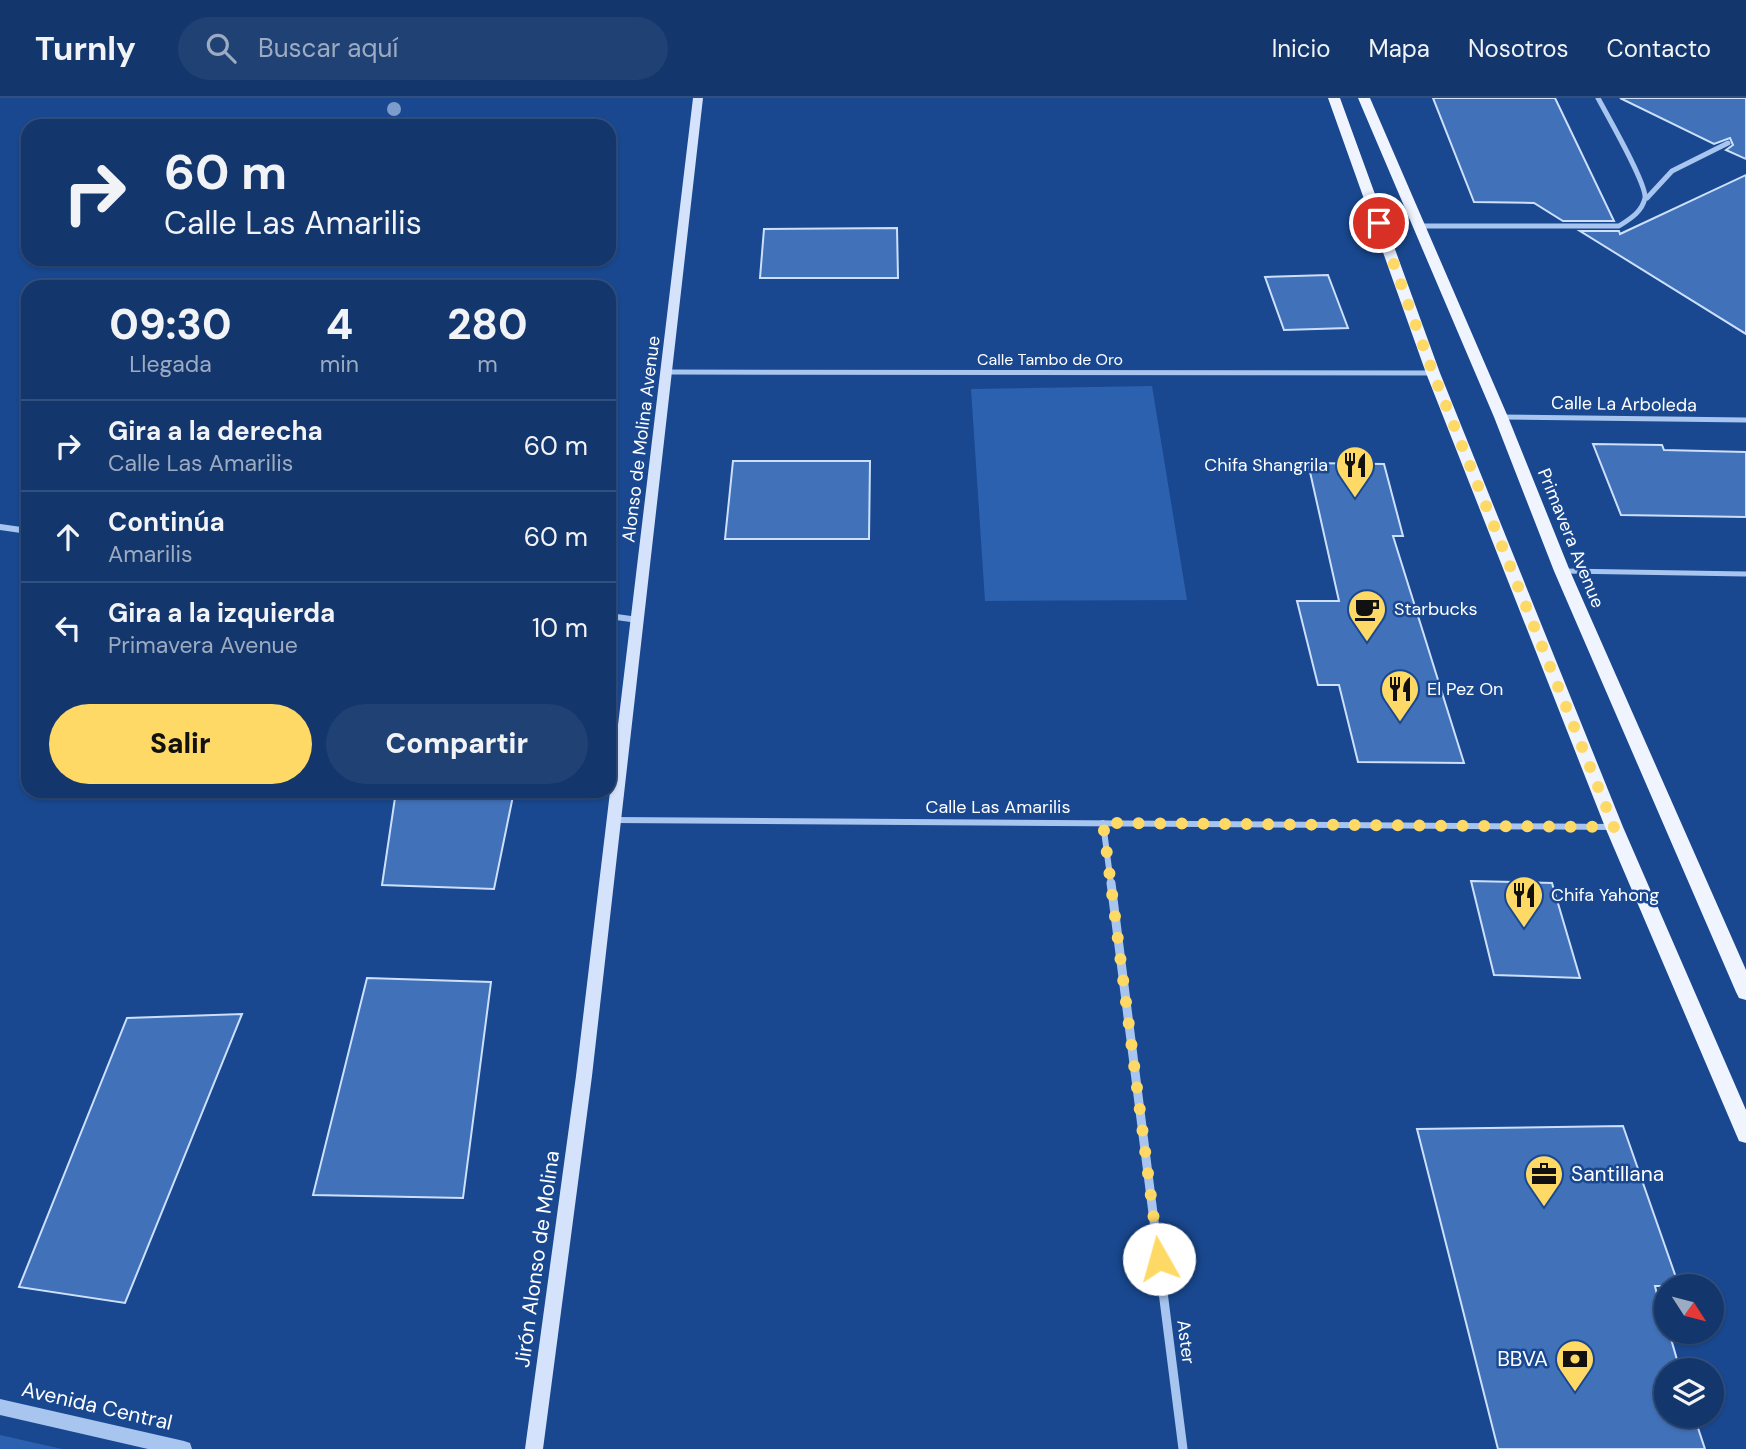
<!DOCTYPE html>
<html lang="es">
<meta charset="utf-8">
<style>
body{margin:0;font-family:"DM Sans",sans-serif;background:#204174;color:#f1f3f6;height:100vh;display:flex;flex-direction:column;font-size:26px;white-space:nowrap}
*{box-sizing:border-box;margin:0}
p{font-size:23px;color:#9dabc2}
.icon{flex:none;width:38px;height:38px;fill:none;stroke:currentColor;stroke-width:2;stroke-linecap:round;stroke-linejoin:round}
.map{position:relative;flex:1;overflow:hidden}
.sheet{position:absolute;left:21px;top:182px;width:595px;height:518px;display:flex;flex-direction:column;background:#13366c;border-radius:21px;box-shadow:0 2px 5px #0004,0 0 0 2px #32507f}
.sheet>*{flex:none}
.banner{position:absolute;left:21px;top:21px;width:595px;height:147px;border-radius:21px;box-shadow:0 2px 5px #0004,0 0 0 2px #32507f;background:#13366c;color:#f1f3f6;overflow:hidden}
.needle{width:46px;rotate:126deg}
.tools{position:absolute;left:1654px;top:1176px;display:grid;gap:14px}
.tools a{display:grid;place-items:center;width:70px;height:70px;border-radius:50%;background:#13366c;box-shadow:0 2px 5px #0004,0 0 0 2px #32507f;font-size:35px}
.pin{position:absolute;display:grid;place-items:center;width:60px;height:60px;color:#fff;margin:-30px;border:4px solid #fff;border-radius:50%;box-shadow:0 2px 7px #0007}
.me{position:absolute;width:77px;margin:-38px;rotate:353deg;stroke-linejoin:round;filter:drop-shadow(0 0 5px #0008)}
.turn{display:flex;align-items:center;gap:24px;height:147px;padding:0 28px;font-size:32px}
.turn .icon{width:91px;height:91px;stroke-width:2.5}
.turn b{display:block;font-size:49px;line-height:60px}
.eta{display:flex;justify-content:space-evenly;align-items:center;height:119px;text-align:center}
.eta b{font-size:42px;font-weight:800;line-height:49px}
.button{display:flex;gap:14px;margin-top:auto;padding:14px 28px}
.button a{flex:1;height:80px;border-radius:42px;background:#ffd965;color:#111;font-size:28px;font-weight:800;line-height:80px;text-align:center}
.button a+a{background:#204174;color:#f1f3f6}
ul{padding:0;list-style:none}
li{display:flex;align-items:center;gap:21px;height:91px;padding:0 28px;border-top:2px solid #32507f}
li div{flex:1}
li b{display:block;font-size:26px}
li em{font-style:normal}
header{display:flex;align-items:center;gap:42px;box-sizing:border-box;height:98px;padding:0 35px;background:#13366c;border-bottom:2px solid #32507f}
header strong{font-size:33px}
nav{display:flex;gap:38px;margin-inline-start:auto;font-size:24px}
.search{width:490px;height:63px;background:#204174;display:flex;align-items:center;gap:18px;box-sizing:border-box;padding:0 24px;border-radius:38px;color:#9dabc2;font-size:26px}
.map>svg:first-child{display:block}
</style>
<header>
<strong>Turnly</strong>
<div class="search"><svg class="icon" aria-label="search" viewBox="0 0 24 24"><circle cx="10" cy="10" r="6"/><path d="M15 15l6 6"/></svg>Buscar aquí</div>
<nav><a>Inicio</a><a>Mapa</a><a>Nosotros</a><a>Contacto</a></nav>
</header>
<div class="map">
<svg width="1746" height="1351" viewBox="0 0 1746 1351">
<rect width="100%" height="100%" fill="#194890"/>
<g fill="#2b61af">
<path d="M 1152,288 L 1187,502 L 985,503 L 971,291 Z"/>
<path d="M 0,1337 L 62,1351 L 0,1351 Z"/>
</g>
<g fill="#4171b9" stroke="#cde0fb" stroke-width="2">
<path d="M 1433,0 L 1555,0 L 1614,123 L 1563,123 L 1534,105 L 1474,104 Z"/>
<path d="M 1620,0 L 1746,0 L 1746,61 L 1726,52 L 1733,47 L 1730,40 L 1714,46 Z"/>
<path d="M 1746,77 L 1746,236 L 1580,133 L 1619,133 L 1620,136 Z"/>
<path d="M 897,130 L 898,180 L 760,180 L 764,131 Z"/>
<path d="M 1328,177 L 1348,230 L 1284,232 L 1265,179 Z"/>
<path d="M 1593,346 L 1662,347 L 1664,352 L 1746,354 L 1746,419 L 1621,417 Z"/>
<path d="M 733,363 L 870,363 L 869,441 L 725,441 Z"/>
<path d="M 1308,365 L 1384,366 L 1403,438 L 1393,438 L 1464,665 L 1358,664 L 1339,587 L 1318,587 L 1297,503 L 1339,503 Z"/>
<path d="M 396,693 L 514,693 L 494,791 L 382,787 Z"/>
<path d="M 1471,783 L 1552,785 L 1580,880 L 1494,877 Z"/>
<path d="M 367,880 L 491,884 L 463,1100 L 313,1097 Z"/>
<path d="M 242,916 L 125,1205 L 19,1189 L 127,920 Z"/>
<path d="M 1623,1028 L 1679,1188 L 1655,1188 L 1666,1234 L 1669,1234 L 1680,1272 L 1666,1272 L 1666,1318 L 1694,1318 L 1705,1351 L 1498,1351 L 1417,1031 Z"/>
</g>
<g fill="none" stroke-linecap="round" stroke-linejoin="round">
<path stroke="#a7c5ef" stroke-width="5" d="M 1565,473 L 1746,476"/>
<g stroke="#a7c5ef" stroke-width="5">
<path d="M 1647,100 L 1672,73 L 1728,45"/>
<path d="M 1420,128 L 1619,128 C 1630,121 1642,114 1645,100 C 1647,86 1607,17 1598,0"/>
<path d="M 666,274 L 1433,275"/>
<path d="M 1502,319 L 1746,322"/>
</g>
<g stroke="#a7c5ef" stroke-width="6">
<path d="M 0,429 L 28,433"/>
<path d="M 609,518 L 638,522"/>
<path d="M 614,722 L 1614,729"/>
<path d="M 1103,725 L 1111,786"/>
</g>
<path stroke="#a7c5ef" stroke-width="9" d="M 1111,785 L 1183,1351"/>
<path fill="#a7c5ef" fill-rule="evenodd" d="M 0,1301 L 184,1343 L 190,1345 L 192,1351 L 148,1351 L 0,1317 Z"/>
<path fill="#d4e3fb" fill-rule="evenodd" d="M 693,0 L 703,0 L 592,978 L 543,1351 L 525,1351 L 576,978 Z"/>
<g fill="#eff4ff" fill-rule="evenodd">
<path d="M 1328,0 L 1340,0 L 1440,275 L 1623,729 L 1746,1012 L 1746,1045 L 1739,1043 L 1736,1036 L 1605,729 L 1426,275 Z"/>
<path d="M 1358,0 L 1370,0 L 1508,319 L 1570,473 L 1746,872 L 1746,902 L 1739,900 L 1736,894 L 1554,473 L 1494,319 Z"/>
</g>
</g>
<circle fill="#7c9ccb" cx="394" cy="11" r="7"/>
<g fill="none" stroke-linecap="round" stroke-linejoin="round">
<path stroke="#ffd965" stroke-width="12" stroke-dasharray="0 21.6" d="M 1159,1161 L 1103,725 L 1614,729 L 1433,275 L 1379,125"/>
</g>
<defs>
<symbol id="restaurant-pin" viewBox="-11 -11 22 30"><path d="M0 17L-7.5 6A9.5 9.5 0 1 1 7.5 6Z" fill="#ffd965" stroke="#194890"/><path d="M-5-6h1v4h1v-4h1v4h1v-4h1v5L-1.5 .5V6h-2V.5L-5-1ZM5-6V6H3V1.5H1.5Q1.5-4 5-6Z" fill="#111"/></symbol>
<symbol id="cafe-pin" viewBox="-11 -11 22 30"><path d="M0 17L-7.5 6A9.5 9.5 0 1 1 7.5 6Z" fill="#ffd965" stroke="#194890"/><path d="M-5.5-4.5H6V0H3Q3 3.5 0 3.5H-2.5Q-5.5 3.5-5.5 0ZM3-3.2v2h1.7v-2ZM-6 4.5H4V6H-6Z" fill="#111"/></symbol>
<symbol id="office-pin" viewBox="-11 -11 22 30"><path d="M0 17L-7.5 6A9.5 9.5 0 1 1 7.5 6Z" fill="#ffd965" stroke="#194890"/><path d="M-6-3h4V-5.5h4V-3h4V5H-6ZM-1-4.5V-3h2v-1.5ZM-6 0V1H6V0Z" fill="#111"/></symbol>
<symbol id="bank-pin" viewBox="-11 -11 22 30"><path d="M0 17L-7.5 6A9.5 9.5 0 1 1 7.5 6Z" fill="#ffd965" stroke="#194890"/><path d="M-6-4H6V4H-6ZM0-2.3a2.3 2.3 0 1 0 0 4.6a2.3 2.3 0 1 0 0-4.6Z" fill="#111"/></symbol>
</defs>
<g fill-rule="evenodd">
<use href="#restaurant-pin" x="1333" y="345" width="44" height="60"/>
<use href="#cafe-pin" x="1345" y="489" width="44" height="60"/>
<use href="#restaurant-pin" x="1378" y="569" width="44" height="60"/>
<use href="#restaurant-pin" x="1502" y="775" width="44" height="60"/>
<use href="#office-pin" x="1522" y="1054" width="44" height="60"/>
<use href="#bank-pin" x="1553" y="1239" width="44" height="60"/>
</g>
<g text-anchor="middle" stroke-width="5" stroke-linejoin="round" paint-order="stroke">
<g font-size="16" fill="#fff" stroke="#194890">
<text x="1050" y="267">Calle Tambo de Oro</text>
</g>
<g font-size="18" fill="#fff" stroke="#194890">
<text transform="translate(1624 306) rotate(1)" y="6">Calle La Arboleda</text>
<text transform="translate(641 341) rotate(-83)" y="6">Alonso de Molina Avenue</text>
<text transform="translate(1571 440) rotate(68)" y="6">Primavera Avenue</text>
<text x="998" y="715">Calle Las Amarilis</text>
<text transform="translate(1186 1244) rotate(83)" y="6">Aster</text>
</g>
<g font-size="18" fill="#fff" stroke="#194890" text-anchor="start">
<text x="1328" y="373" text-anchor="end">Chifa Shangrila</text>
<text x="1394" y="517">Starbucks</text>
<text x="1427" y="597">El Pez On</text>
<text x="1551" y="803">Chifa Yahong</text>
</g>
<g font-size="21" fill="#fff" stroke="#194890" text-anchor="start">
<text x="1571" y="1083">Santillana</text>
<text x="1548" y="1268" text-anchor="end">BBVA</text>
</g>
<g font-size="21" fill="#fff" stroke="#194890">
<text transform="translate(537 1161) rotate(-82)" y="7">Jirón Alonso de Molina</text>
<text transform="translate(97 1308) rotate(13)" y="7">Avenida Central</text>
</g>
</g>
</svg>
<div class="tools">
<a><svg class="needle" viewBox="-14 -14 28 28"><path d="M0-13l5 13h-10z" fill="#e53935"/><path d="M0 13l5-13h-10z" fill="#9dabc2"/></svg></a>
<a><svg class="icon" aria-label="layers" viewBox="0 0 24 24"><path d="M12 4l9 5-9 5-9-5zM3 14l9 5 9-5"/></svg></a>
</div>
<div class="pin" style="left:1379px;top:125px;background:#d93025"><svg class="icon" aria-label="arrive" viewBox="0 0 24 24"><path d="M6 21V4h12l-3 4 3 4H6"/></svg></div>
<svg class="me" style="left:1159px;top:1161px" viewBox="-20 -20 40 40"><circle r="19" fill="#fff"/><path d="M0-13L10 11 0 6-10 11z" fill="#ffd965"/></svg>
<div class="banner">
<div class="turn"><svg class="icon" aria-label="right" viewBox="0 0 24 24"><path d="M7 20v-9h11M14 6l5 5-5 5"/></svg><div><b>60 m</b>Calle Las Amarilis</div></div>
</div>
<section class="sheet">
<div class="eta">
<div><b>09:30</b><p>Llegada</p></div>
<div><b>4</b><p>min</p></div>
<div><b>280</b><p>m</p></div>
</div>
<ul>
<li><svg class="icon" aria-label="right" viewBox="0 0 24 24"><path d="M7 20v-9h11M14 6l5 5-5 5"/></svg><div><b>Gira a la derecha</b><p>Calle Las Amarilis</p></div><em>60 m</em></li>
<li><svg class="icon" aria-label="ahead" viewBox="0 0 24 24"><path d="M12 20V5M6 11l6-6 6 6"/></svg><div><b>Continúa</b><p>Amarilis</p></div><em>60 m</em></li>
<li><svg class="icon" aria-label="left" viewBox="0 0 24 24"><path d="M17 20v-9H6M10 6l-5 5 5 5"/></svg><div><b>Gira a la izquierda</b><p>Primavera Avenue</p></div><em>10 m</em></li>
</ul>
<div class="button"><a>Salir</a><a>Compartir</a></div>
</section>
</div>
